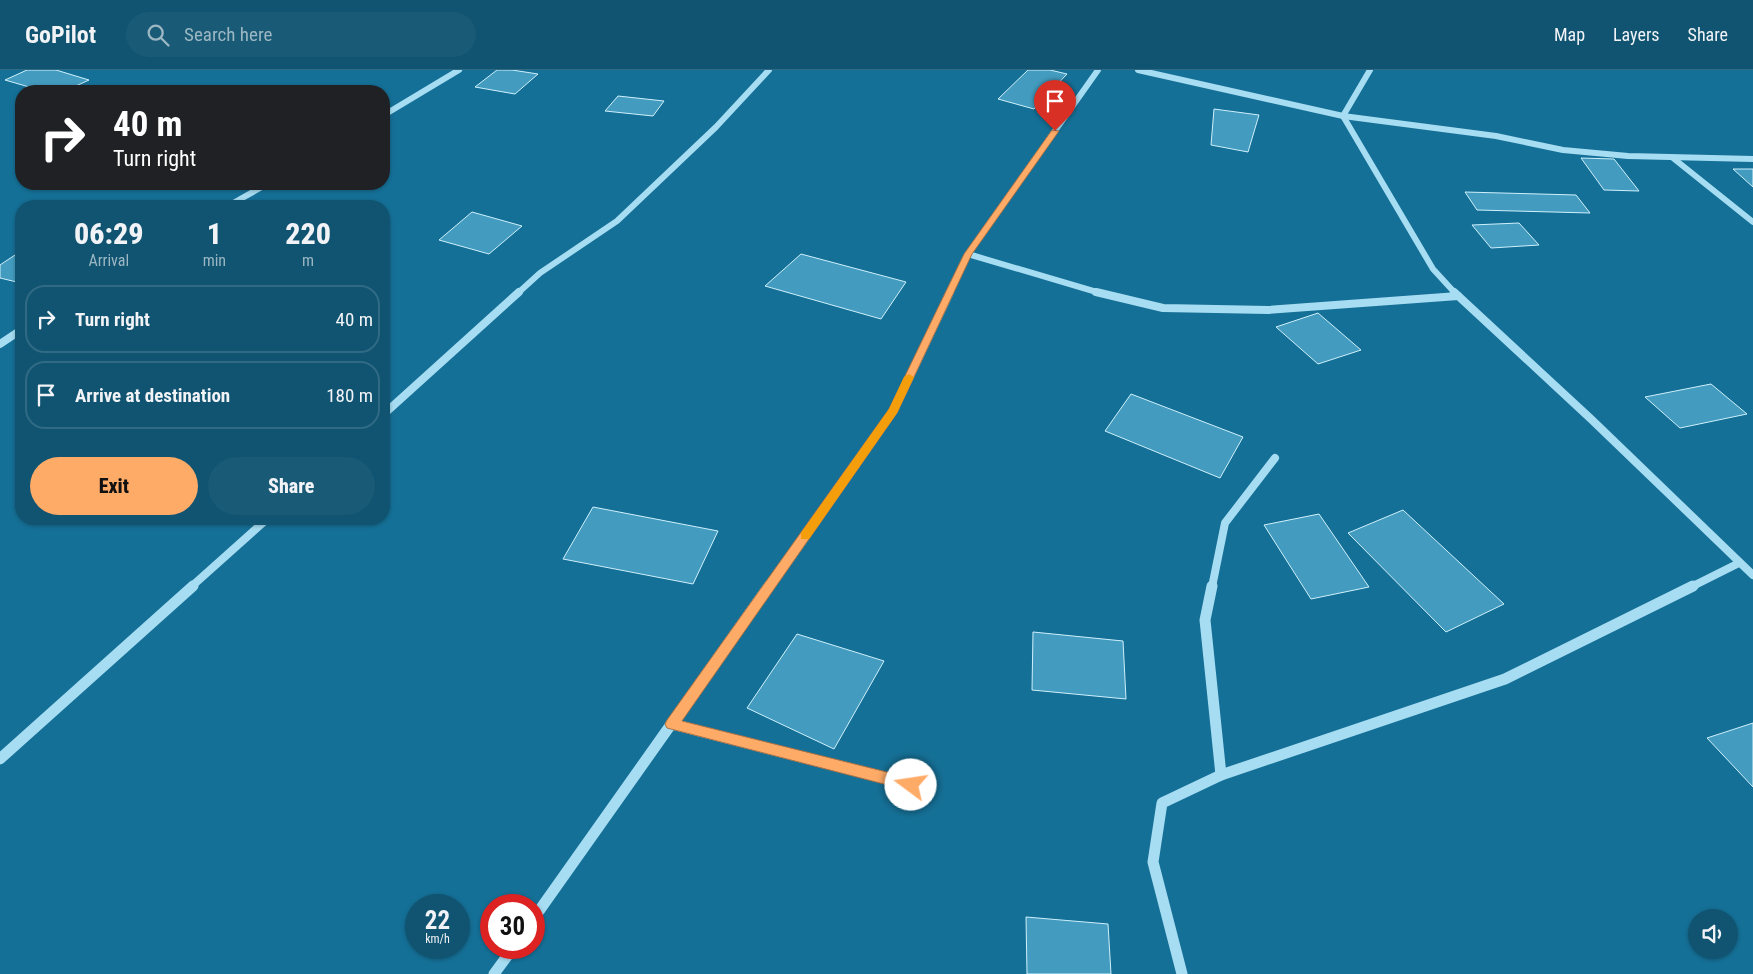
<!DOCTYPE html>
<style>
body{margin:0;font-family:"Roboto Condensed",sans-serif;background:#195a76;color:#f1f3f6;height:100vh;display:flex;flex-direction:column;font-size:19px;white-space:nowrap}
*{box-sizing:border-box;margin:0}
p{font-size:16px;color:#9cb7c3}
.icon{flex:none;width:28px;height:28px;fill:none;stroke:currentColor;stroke-width:2;stroke-linecap:round;stroke-linejoin:round}
.map{position:relative;flex:1;overflow:hidden}
.drawer{position:absolute;left:15px;top:130px;width:375px;height:325px;display:flex;flex-direction:column;background:#105471;border-radius:20px;box-shadow:0 1px 4px #0004}
.drawer>*{flex:none}
.hud{position:absolute;left:15px;top:15px;width:375px;height:105px;border-radius:20px;box-shadow:0 1px 4px #0004;background:#202124;color:#fff;overflow:hidden}
.controls{position:absolute;left:1688px;top:839px;display:grid;gap:10px}
.controls a{display:grid;place-items:center;width:50px;height:50px;border-radius:50%;background:#105471;box-shadow:0 1px 4px #0004;font-size:25px}
.speed{position:absolute;left:405px;top:824px;display:flex;gap:10px;font-size:25px;font-weight:700;text-align:center}
.speed>*{display:grid;place-content:center;width:65px;height:65px;border-radius:50%;background:#105471;box-shadow:0 1px 4px #0004;line-height:1}
.speed small{font-size:12px;font-weight:400}
.speed .limit{border:8px solid #d22;background:#fff;color:#111}
.pin{position:absolute;display:grid;place-items:center;width:42px;height:42px;color:#fff;margin:-51px -21px;border-radius:50% 50% 50% 0;rotate:-45deg;box-shadow:0 0 5px #0007}
.pin .icon{rotate:45deg}
.me{position:absolute;width:55px;margin:-28px;rotate:284deg;stroke-linejoin:round;filter:drop-shadow(0 0 4px #0008)}
.turn{display:flex;align-items:center;gap:18px;height:105px;padding:0 15px;font-size:22px}
.turn .icon{width:65px;height:65px;stroke-width:2.5}
.turn b{display:block;font-size:35px;line-height:42px}
.eta{display:flex;justify-content:space-evenly;align-items:center;height:85px;text-align:center}
.eta b{font-size:30px;font-weight:800;line-height:35px}
.primary-button{display:flex;gap:10px;margin-top:auto;padding:10px 15px}
.primary-button a{flex:1;height:58px;border-radius:30px;background:#ffab68;color:#111;font-size:20px;font-weight:800;line-height:58px;text-align:center}
.primary-button a+a{background:#195a76;color:#f1f3f6}
ul{padding:0;list-style:none}
li{display:flex;align-items:center;gap:15px;height:68px;margin:0 10px 8px;padding:0 5px;border:2px solid #306a84;border-radius:20px}
li div{flex:1}
li b{display:block;font-size:19px}
li em{font-style:normal}
header{display:flex;align-items:center;gap:30px;box-sizing:border-box;height:70px;padding:0 25px;background:#105471;border-bottom:1px solid #306a84}
header strong{font-size:24px}
nav{display:flex;gap:28px;margin-inline-start:auto;font-size:18px}
.search{width:350px;height:45px;background:#195a76;display:flex;align-items:center;gap:12px;box-sizing:border-box;padding:0 18px;border-radius:28px;color:#9cb7c3;font-size:19px}
.map>svg:first-child{display:block}
</style>
<header>
<strong>GoPilot</strong>
<div class="search"><svg class="icon" aria-label="search" viewBox="0 0 24 24"><circle cx="10" cy="10" r="6"/><path d="M15 15l6 6"/></svg>Search here</div>
<nav><a>Map</a><a>Layers</a><a>Share</a></nav>
</header>
<div class="map">
<svg width="1753" height="904" viewBox="0 0 1753 904">
<rect width="100%" height="100%" fill="#157097"/>
<g fill="#439cbf" stroke="#cff0fc">
<path d="M 27,0 L 56,0 L 89,10 L 65,21 L 43,21 L 5,10 Z"/>
<path d="M 497,0 L 512,0 L 538,4 L 515,24 L 475,17 Z"/>
<path d="M 1028,0 L 1050,0 L 1067,4 L 1034,39 L 998,29 Z"/>
<path d="M 618,26 L 664,31 L 653,46 L 605,41 Z"/>
<path d="M 1214,39 L 1259,45 L 1248,82 L 1211,75 Z"/>
<path d="M 1581,88 L 1614,89 L 1639,121 L 1604,120 Z"/>
<path d="M 1733,99 L 1753,99 L 1753,117 Z"/>
<path d="M 1465,122 L 1576,125 L 1590,143 L 1477,140 Z"/>
<path d="M 472,142 L 522,156 L 489,184 L 439,170 Z"/>
<path d="M 1519,153 L 1539,175 L 1491,178 L 1472,155 Z"/>
<path d="M 21,181 L 21,213 L 0,208 L 0,195 Z"/>
<path d="M 801,184 L 906,212 L 881,249 L 765,216 Z"/>
<path d="M 1318,243 L 1361,280 L 1318,294 L 1276,257 Z"/>
<path d="M 1711,314 L 1747,344 L 1680,358 L 1645,327 Z"/>
<path d="M 1131,324 L 1243,367 L 1220,408 L 1105,361 Z"/>
<path d="M 593,437 L 718,461 L 693,514 L 563,489 Z"/>
<path d="M 1403,440 L 1504,534 L 1446,562 L 1348,463 Z"/>
<path d="M 1319,444 L 1369,517 L 1311,529 L 1264,455 Z"/>
<path d="M 1033,562 L 1123,571 L 1126,629 L 1032,620 Z"/>
<path d="M 797,564 L 884,591 L 834,679 L 747,638 Z"/>
<path d="M 1753,653 L 1753,717 L 1707,668 Z"/>
<path d="M 1026,847 L 1108,854 L 1111,904 L 1027,904 Z"/>
</g>
<g fill="none" stroke-linecap="round" stroke-linejoin="round">
<g stroke="#a7ddf2" stroke-width="6">
<path d="M 1138,0 L 1343,46 L 1496,66 L 1563,80 L 1628,86 L 1753,89"/>
<path d="M 1370,0 L 1343,46 L 1433,199 L 1455,223"/>
<path d="M 384,45 L 459,0"/>
<path d="M 1673,88 L 1753,152"/>
<path d="M 228,136 L 267,114"/>
<path d="M 968,184 L 1100,223"/>
<path d="M 518,223 L 540,203 L 617,151 L 716,57 L 769,0"/>
<path d="M 949,223 L 968,184 L 1098,0"/>
</g>
<g stroke="#a7ddf2" stroke-width="8">
<path d="M 1096,222 L 1163,238 L 1268,240 L 1458,226"/>
<path d="M 1454,222 L 1591,349 L 1753,505"/>
<path d="M 0,274 L 21,260"/>
<path d="M 384,344 L 519,222"/>
<path d="M 191,517 L 267,449"/>
<path d="M 769,517 L 894,340 L 950,222"/>
<path d="M 1212,517 L 1225,453 L 1275,388"/>
<path d="M 1691,517 L 1739,493"/>
</g>
<g stroke="#a7ddf2" stroke-width="11">
<path d="M 1212,516 L 1205,550 L 1221,705"/>
<path d="M 672,654 L 911,715"/>
<path d="M 0,689 L 193,516"/>
<path d="M 534,848 L 769,516"/>
<path d="M 494,904 L 513,878"/>
<path d="M 1182,904 L 1153,792 L 1162,733 L 1221,705 L 1505,609 L 1693,516"/>
</g>
</g>
<path fill="#ffab68" stroke="#a66f44" d="M 1052,60 L 1059,61 L 972,184 L 897,343 L 682,651 L 911,708 L 916,710 L 918,715 L 916,719 L 911,721 L 667,658 L 665,654 L 667,650 L 889,339 L 964,184 Z"/>
<path fill="#f59e0b" d="M 909,304 L 914,307 L 897,343 L 809,469 L 801,469 L 801,463 L 889,339 L 904,307 Z"/>
</svg>
<div class="controls">
<a><svg class="icon" aria-label="sound" viewBox="0 0 24 24"><path d="M4 9h4l5-4v14l-5-4H4zM17 9q2 3 0 6"/></svg></a>
</div>
<div class="speed"><div>22<small>km/h</small></div><div class="limit">30</div></div>
<div class="pin" style="left:1055px;top:61px;background:#d93025"><svg class="icon" aria-label="arrive" viewBox="0 0 24 24"><path d="M6 21V4h12l-3 4 3 4H6"/></svg></div>
<svg class="me" style="left:911px;top:715px" viewBox="-20 -20 40 40"><circle r="19" fill="#fff"/><path d="M0-13L10 11 0 6-10 11z" fill="#ffab68"/></svg>
<div class="hud">
<div class="turn"><svg class="icon" aria-label="right" viewBox="0 0 24 24"><path d="M7 20v-9h11M14 6l5 5-5 5"/></svg><div><b>40 m</b>Turn right</div></div>
</div>
<section class="drawer">
<div class="eta">
<div><b>06:29</b><p>Arrival</p></div>
<div><b>1</b><p>min</p></div>
<div><b>220</b><p>m</p></div>
</div>
<ul>
<li><svg class="icon" aria-label="right" viewBox="0 0 24 24"><path d="M7 20v-9h11M14 6l5 5-5 5"/></svg><div><b>Turn right</b></div><em>40 m</em></li>
<li><svg class="icon" aria-label="arrive" viewBox="0 0 24 24"><path d="M6 21V4h12l-3 4 3 4H6"/></svg><div><b>Arrive at destination</b></div><em>180 m</em></li>
</ul>
<div class="primary-button"><a>Exit</a><a>Share</a></div>
</section>
</div>
